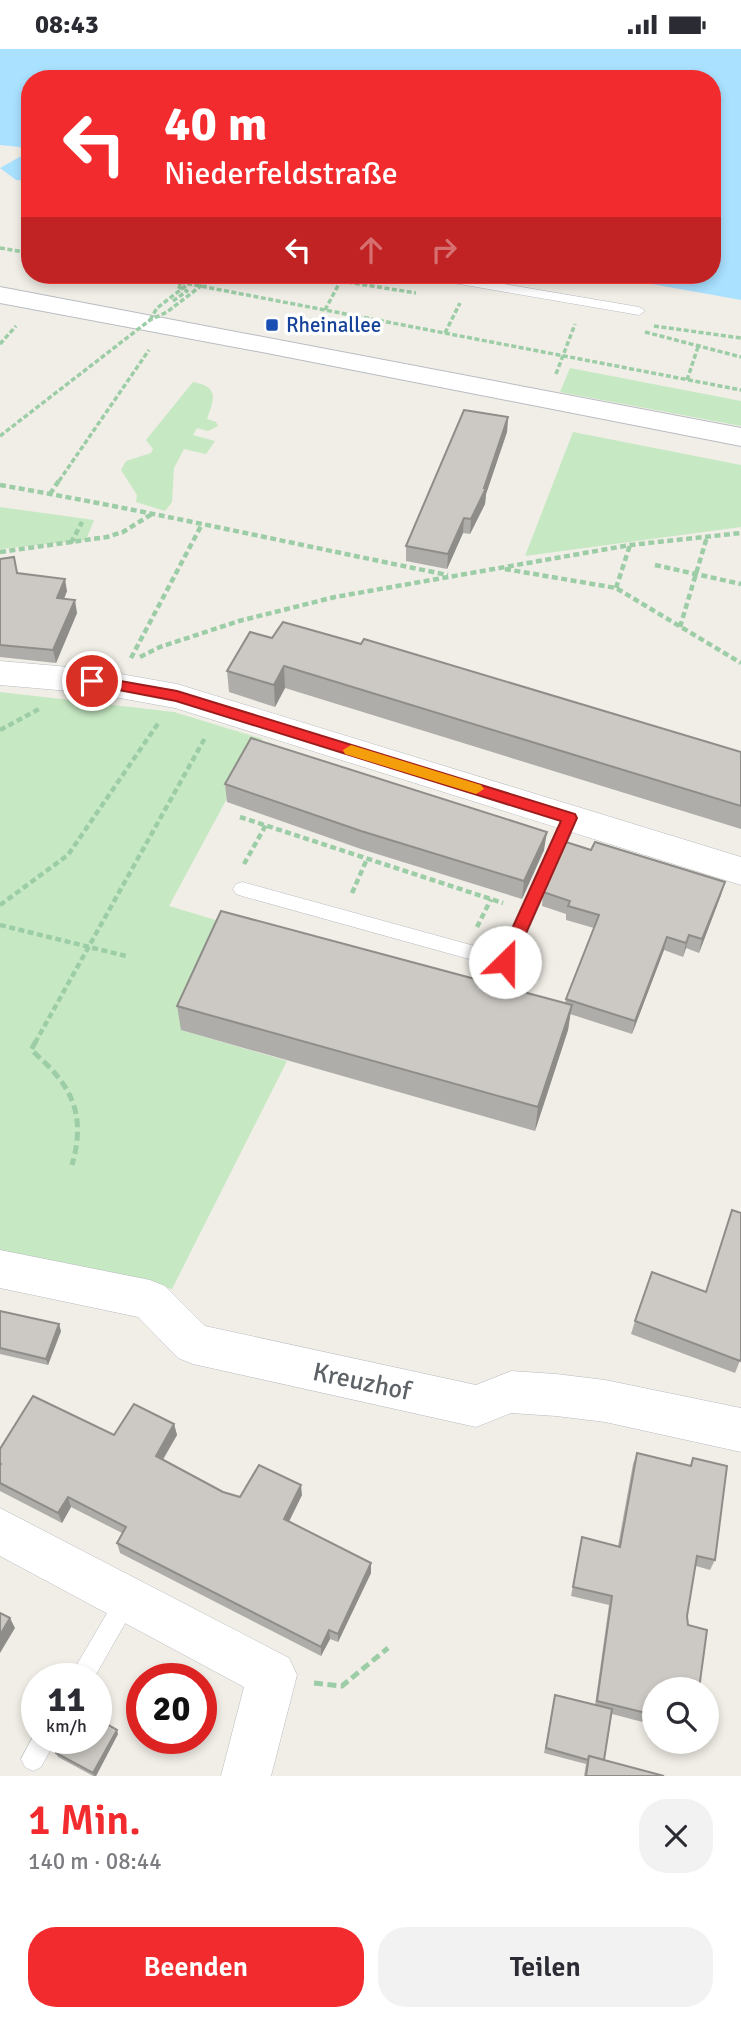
<!DOCTYPE html>
<html lang="de">
<meta charset="utf-8">
<style>
body{margin:0;font-family:Signika,sans-serif;background:#f2f2f3;color:#2b2b33;height:100vh;display:flex;flex-direction:column;font-size:26px;white-space:nowrap}
*{box-sizing:border-box;margin:0}
p{font-size:23px;color:#7c7c81}
.icon{flex:none;width:38px;height:38px;fill:none;stroke:currentColor;stroke-width:2;stroke-linecap:round;stroke-linejoin:round}
.map{position:relative;height:1727px;overflow:hidden}
.details{display:flex;flex-direction:column;background:#fff;flex:1}
.details>*{flex:none}
.top-card{position:absolute;left:21px;top:21px;width:700px;height:214px;border-radius:28px;box-shadow:0 4px 10px #0003;background:#f22c2e;color:#fff;overflow:hidden}
.tools{position:absolute;left:642px;top:1628px;display:grid;gap:14px}
.tools a{display:grid;place-items:center;width:77px;height:77px;border-radius:50%;background:#fff;box-shadow:0 4px 10px #0003;font-size:35px}
.speed{position:absolute;left:21px;top:1614px;display:flex;gap:14px;font-size:35px;font-weight:700;text-align:center}
.speed>*{display:grid;place-content:center;width:91px;height:91px;border-radius:50%;background:#fff;box-shadow:0 4px 10px #0003;line-height:1}
.speed small{font-size:18px;font-weight:400}
.speed .limit{border:10px solid #d22;background:#fff;color:#111}
.pin{position:absolute;display:grid;place-items:center;width:60px;height:60px;color:#fff;margin:-30px;border:4px solid #fff;border-radius:50%;box-shadow:0 2px 7px #0007}
.me{position:absolute;width:77px;margin:-38px;rotate:23deg;stroke-linejoin:round;filter:drop-shadow(0 0 5px #0008)}
.turn{display:flex;align-items:center;gap:24px;height:147px;padding:0 28px;font-size:32px}
.turn .icon{width:91px;height:91px;stroke-width:2.5}
.turn b{display:block;font-size:49px;line-height:60px}
.lanes{display:flex;align-items:center;height:66px;padding:0 28px;background:#0003;justify-content:center;gap:35px;direction:ltr}
.lanes .off{opacity:.35}
.round{display:grid;place-items:center;flex:none;width:74px;height:74px;border-radius:28px;background:#f2f2f3}
.headline{display:flex;align-items:center;justify-content:space-between;height:119px;padding:0 28px}
h1{font-size:42px;font-weight:600;line-height:52px;color:#f22c2e}
.button{display:flex;gap:14px;margin-top:auto;padding:14px 28px}
.button a{flex:1;height:80px;border-radius:28px;background:#f22c2e;color:#fff;font-size:28px;font-weight:600;line-height:80px;text-align:center}
.button a+a{background:#f2f2f3;color:#2b2b33}
.status{display:flex;justify-content:space-between;align-items:center;height:49px;padding:0 35px;background:#fff;direction:ltr}
.status svg{height:19px;fill:currentColor}
.map>svg:first-child{display:block}
</style>
<div class="status"><b>08:43</b><svg viewBox="0 0 49 12"><path d="M0 12V9h3v3zM5 12V6h3v6zM10 12V3h3v9zM15 12V0h3v12zM26 1h20v11H26zM47 4h2v5h-2z"/></svg></div>
<div class="map">
<svg width="741" height="1727" viewBox="0 0 741 1727">
<rect width="100%" height="100%" fill="#f1eee7"/>
<g fill="#c6e9c3">
<path d="M 570,319 L 741,352 L 741,377 L 560,343 Z"/>
<path d="M 193,333 C 220,338 214,350 207,370 L 216,373 L 218,377 L 208,382 L 197,379 L 193,386 L 215,392 L 206,405 L 184,400 L 174,419 L 172,453 L 165,462 L 136,453 L 137,446 L 121,421 L 126,412 L 151,404 L 153,400 L 146,391 Z"/>
<path d="M 573,383 L 741,416 L 741,478 L 525,507 Z"/>
<path d="M 0,458 L 94,471 L 86,491 L 0,500 Z"/>
<path d="M 0,643 L 174,663 L 263,690 L 250,707 L 169,857 L 229,875 L 181,981 L 287,1012 L 172,1240 L 0,1204 Z"/>
</g>
<path fill="#a9e1ff" d="M 0,0 L 741,0 L 741,251 L 602,226 L 712,226 L 712,30 L 30,30 L 30,132 L 16,131 L 0,119 L 25,105 L 20,98 L 0,96 Z"/>
<g fill="none" stroke-linecap="round" stroke-linejoin="round">
<defs>
<g id="service">
<path d="M 424,226 L 451,226 L 639,258 L 645,262 L 639,266 L 430,230 Z"/>
<path d="M 570,763 L 578,769 L 514,913 L 511,918 L 505,920 L 242,847 L 236,845 L 233,840 L 236,835 L 242,833 L 500,904 L 562,769 Z"/>
<path d="M 128,1539 L 136,1542 L 139,1550 L 94,1629 L 69,1629 L 120,1542 Z"/>
<path d="M 37,1680 L 37,1689 L 57,1689 L 41,1718 L 33,1722 L 25,1718 L 21,1710 Z"/>
</g>
<g id="minor">
<path d="M 0,612 L 92,620 L 177,635 L 741,808 L 741,836 L 175,659 L 92,644 L 0,636 Z"/>
<path d="M 0,1201 L 150,1231 L 165,1237 L 205,1277 L 476,1336 L 511,1322 L 556,1325 L 605,1331 L 741,1359 L 741,1403 L 605,1373 L 556,1367 L 511,1364 L 476,1378 L 193,1315 L 178,1309 L 138,1268 L 0,1239 Z"/>
<path d="M 0,1459 L 289,1609 L 297,1626 L 271,1727 L 221,1727 L 244,1638 L 0,1507 Z"/>
</g>
<path id="secondary" d="M 0,238 L 741,379 L 741,397 L 267,304 L 0,254 Z"/>
</defs>
<use href="#service" stroke="#b7babe" stroke-width="1"/>
<use href="#minor" stroke="#b7babe" stroke-width="1"/>
<use href="#secondary" stroke="#b8bcc1" stroke-width="2"/>
<g stroke="#9ccda6" stroke-width="3.5" stroke-dasharray="5 2.5" stroke-linecap="butt">
<path d="M 0,199 L 30,204"/>
<path d="M 143,226 L 741,341"/>
<path d="M 303,226 L 416,244"/>
<path d="M 369,226 L 406,232"/>
<path d="M 196,229 L 206,233"/>
<path d="M 195,236 L 208,226"/>
<path d="M 173,252 L 187,242 L 177,237 L 192,226"/>
<path d="M 325,261 L 341,231"/>
<path d="M 654,277 L 741,289"/>
<path d="M 645,283 L 741,308"/>
<path d="M 445,284 L 460,254"/>
<path d="M 0,295 L 16,277"/>
<path d="M 556,325 L 575,275"/>
<path d="M 687,331 L 699,295"/>
<path d="M 59,432 L 149,301"/>
</g>
<g stroke="#9ccda6" stroke-width="4.5" stroke-dasharray="6 3.5" stroke-linecap="butt">
<path d="M 0,436 C 150,462 298,496 448,526"/>
<path d="M 50,445 L 60,430"/>
<path d="M 71,494 L 82,473"/>
<path d="M 0,503 L 107,488 L 123,483 L 152,465"/>
<path d="M 655,516 L 741,535"/>
<path d="M 505,520 L 616,539 L 741,614"/>
<path d="M 616,539 L 630,496"/>
<path d="M 680,578 L 707,488"/>
<path d="M 140,608 L 160,598 L 239,572 L 335,548 L 630,496 L 741,484"/>
<path d="M 131,609 L 201,477"/>
<path d="M 0,681 L 39,660"/>
<path d="M 240,768 L 503,854"/>
<path d="M 244,815 L 266,776"/>
<path d="M 352,844 L 367,810"/>
<path d="M 0,856 L 68,806 L 159,673"/>
<path d="M 0,876 L 126,907"/>
<path d="M 477,878 L 491,850"/>
<path d="M 35,994 L 205,689"/>
</g>
<g stroke="#9ccda6" stroke-width="5" stroke-dasharray="9 4.5" stroke-linecap="butt">
<path d="M 36,992 L 31,1001 C 71,1035 87,1064 72,1116"/>
<path d="M 314,1634 L 342,1637 L 388,1599"/>
</g>
<use href="#service" fill="#fff" fill-rule="evenodd"/>
<use href="#minor" fill="#fff" fill-rule="evenodd"/>
<use href="#secondary" fill="#fff" fill-rule="evenodd"/>
<g stroke="#9ccda6" stroke-width="3.5" stroke-dasharray="5 2.5" stroke-linecap="butt">
<path d="M 150,271 L 157,259 L 196,229"/>
<path d="M 0,387 L 150,271 L 167,263 L 206,233"/>
</g>
</g>
<g fill="#afada9">
<path d="M 508,368 L 507,383 L 486,445 L 485,455 L 470,485 L 463,484 L 447,520 L 406,512 L 406,497 Z"/>
<path d="M 0,510 L 17,524 L 67,542 L 64,550 L 77,564 L 56,614 L 0,608 Z"/>
<path d="M 250,583 L 741,703 L 741,780 L 285,639 L 275,658 L 229,643 L 227,622 Z"/>
<path d="M 225,735 L 544,801 L 522,850 L 361,800 L 227,753 Z"/>
<path d="M 591,801 L 725,833 L 721,846 L 699,904 L 686,899 L 683,908 L 664,901 L 632,985 L 570,965 L 568,981 L 535,1082 L 181,981 L 177,957 L 565,954 L 566,950 L 594,879 L 566,871 L 566,865 L 542,857 L 543,843 Z"/>
<path d="M 0,1262 L 61,1282 L 48,1316 L 0,1305 Z"/>
<path d="M 635,1272 L 741,1309 L 735,1324 L 631,1285 Z"/>
<path d="M 174,1375 L 177,1386 L 163,1411 L 223,1443 L 240,1448 L 302,1446 L 289,1473 L 371,1524 L 338,1593 L 330,1590 L 321,1607 L 120,1504 L 117,1494 L 122,1484 L 71,1458 L 62,1474 L 0,1442 L 0,1400 L 114,1386 Z"/>
<path d="M 637,1404 L 690,1417 L 693,1409 L 715,1511 L 710,1521 L 696,1517 L 654,1640 L 654,1676 L 612,1665 L 604,1711 L 664,1727 L 584,1727 L 586,1715 L 544,1704 L 555,1646 L 595,1656 L 609,1556 L 571,1547 L 582,1488 L 618,1497 L 633,1415 Z"/>
<path d="M 118,1685 L 96,1727 L 93,1727 L 58,1708 L 56,1704 Z"/>
</g>
<g fill="#8f8d89">
<path d="M 508,368 L 507,383 L 486,445 L 485,455 L 470,485 L 471,470 L 484,439 Z"/>
<path d="M 464,469 L 463,484 L 447,520 L 448,505 Z"/>
<path d="M 65,530 L 67,542 L 59,562 L 57,549 Z"/>
<path d="M 75,551 L 77,564 L 56,614 L 53,601 Z"/>
<path d="M 284,617 L 285,639 L 275,658 L 274,636 Z"/>
<path d="M 547,783 L 544,801 L 522,850 L 524,832 Z"/>
<path d="M 725,833 L 721,846 L 699,904 L 702,890 Z"/>
<path d="M 689,886 L 686,899 L 683,908 L 686,894 Z"/>
<path d="M 667,888 L 664,901 L 632,985 L 635,972 Z"/>
<path d="M 572,956 L 568,981 L 535,1082 L 538,1058 Z"/>
<path d="M 59,1275 L 61,1282 L 48,1316 L 46,1310 Z"/>
<path d="M 174,1375 L 177,1386 L 158,1418 L 156,1407 Z"/>
<path d="M 301,1436 L 302,1446 L 285,1480 L 284,1470 Z"/>
<path d="M 68,1448 L 71,1458 L 62,1474 L 58,1464 Z"/>
<path d="M 371,1514 L 371,1524 L 338,1593 L 338,1585 Z"/>
<path d="M 10,1569 L 15,1579 L 0,1604 L 0,1586 Z"/>
<path d="M 329,1581 L 330,1590 L 321,1607 L 321,1598 Z"/>
<path d="M 117,1681 L 118,1685 L 96,1727 L 95,1727 L 93,1724 Z"/>
</g>
<g fill="#ccc9c4" stroke="#8f8d89" stroke-width="2">
<path d="M 464,361 L 508,368 L 484,439 L 486,439 L 471,470 L 464,469 L 448,505 L 406,497 Z"/>
<path d="M 14,508 L 17,524 L 65,530 L 57,549 L 75,551 L 53,601 L 0,596 L 0,510 Z"/>
<path d="M 283,573 L 361,595 L 364,590 L 741,703 L 741,757 L 284,617 L 274,636 L 227,622 L 250,583 L 272,589 Z"/>
<path d="M 251,689 L 547,783 L 524,832 L 361,782 L 225,735 Z"/>
<path d="M 566,793 L 591,801 L 595,793 L 725,833 L 702,890 L 689,886 L 686,894 L 667,888 L 635,972 L 566,950 L 599,866 L 568,857 L 570,852 L 543,843 Z"/>
<path d="M 221,862 L 572,956 L 538,1058 L 177,957 Z"/>
<path d="M 732,1161 L 741,1164 L 741,1309 L 740,1312 L 635,1272 L 652,1223 L 706,1243 Z"/>
<path d="M 0,1262 L 59,1275 L 46,1310 L 0,1299 Z"/>
<path d="M 33,1347 L 114,1386 L 134,1355 L 174,1375 L 156,1407 L 223,1443 L 240,1448 L 259,1416 L 301,1436 L 284,1470 L 371,1514 L 338,1585 L 329,1581 L 321,1598 L 117,1494 L 126,1478 L 68,1448 L 58,1464 L 0,1434 L 0,1416 L 1,1415 L 0,1414 L 0,1400 Z"/>
<path d="M 637,1404 L 691,1417 L 693,1409 L 727,1417 L 715,1511 L 697,1507 L 687,1567 L 688,1576 L 707,1581 L 699,1640 L 654,1640 L 654,1666 L 597,1652 L 612,1547 L 573,1538 L 582,1488 L 620,1498 Z"/>
<path d="M 0,1564 L 10,1569 L 0,1586 Z"/>
<path d="M 555,1646 L 612,1660 L 604,1711 L 589,1707 L 588,1711 L 546,1699 Z"/>
<path d="M 96,1669 L 117,1681 L 93,1724 L 56,1704 L 64,1689 L 96,1689 Z"/>
<path d="M 589,1707 L 664,1727 L 586,1727 Z"/>
</g>
<path fill="#f22c2e" stroke="#9d1d1e" stroke-width="2" d="M 92,627 L 177,642 L 575,765 L 577,769 L 511,918 L 499,918 L 497,913 L 561,772 L 176,652 L 87,635 L 87,628 Z"/>
<path fill="#f59e0b" d="M 351,696 L 481,736 L 484,740 L 476,745 L 345,705 L 343,701 Z"/>
<rect fill="#1a4fb4" stroke="#fff" stroke-width="2.5" x="265" y="269" width="14" height="14" rx="3.5"/>
<g text-anchor="middle" stroke-width="7" stroke-linejoin="round" paint-order="stroke">
<g font-size="21" fill="#164399" stroke="#fff" text-anchor="start">
<text x="286" y="283">Rheinallee</text>
</g>
<g font-size="26" fill="#5e6368" stroke="#fff">
<text transform="translate(362 1332) rotate(12)" y="9">Kreuzhof</text>
</g>
</g>
</svg>
<div class="tools">
<a><svg class="icon" aria-label="search" viewBox="0 0 24 24"><circle cx="10" cy="10" r="6"/><path d="M15 15l6 6"/></svg></a>
</div>
<div class="speed"><div>11<small>km/h</small></div><div class="limit">20</div></div>
<div class="pin" style="left:92px;top:632px;background:#d93025"><svg class="icon" aria-label="arrive" viewBox="0 0 24 24"><path d="M6 21V4h12l-3 4 3 4H6"/></svg></div>
<svg class="me" style="left:505px;top:913px" viewBox="-20 -20 40 40"><circle r="19" fill="#fff"/><path d="M0-13L10 11 0 6-10 11z" fill="#f22c2e"/></svg>
<div class="top-card">
<div class="turn"><svg class="icon" aria-label="left" viewBox="0 0 24 24"><path d="M17 20v-9H6M10 6l-5 5 5 5"/></svg><div><b>40 m</b>Niederfeldstraße</div></div>
<div class="lanes"><svg class="icon" aria-label="left" viewBox="0 0 24 24"><path d="M17 20v-9H6M10 6l-5 5 5 5"/></svg><svg class="icon off" aria-label="ahead" viewBox="0 0 24 24"><path d="M12 20V5M6 11l6-6 6 6"/></svg><svg class="icon off" aria-label="right" viewBox="0 0 24 24"><path d="M7 20v-9h11M14 6l5 5-5 5"/></svg></div>
</div>
</div>
<section class="details">
<div class="headline"><div><h1>1 Min.</h1><p>140 m · 08:44</p></div><a class="round"><svg class="icon" aria-label="close" viewBox="0 0 24 24"><path d="M6 6l12 12M18 6L6 18"/></svg></a></div>
<div class="button"><a>Beenden</a><a>Teilen</a></div>
</section>
